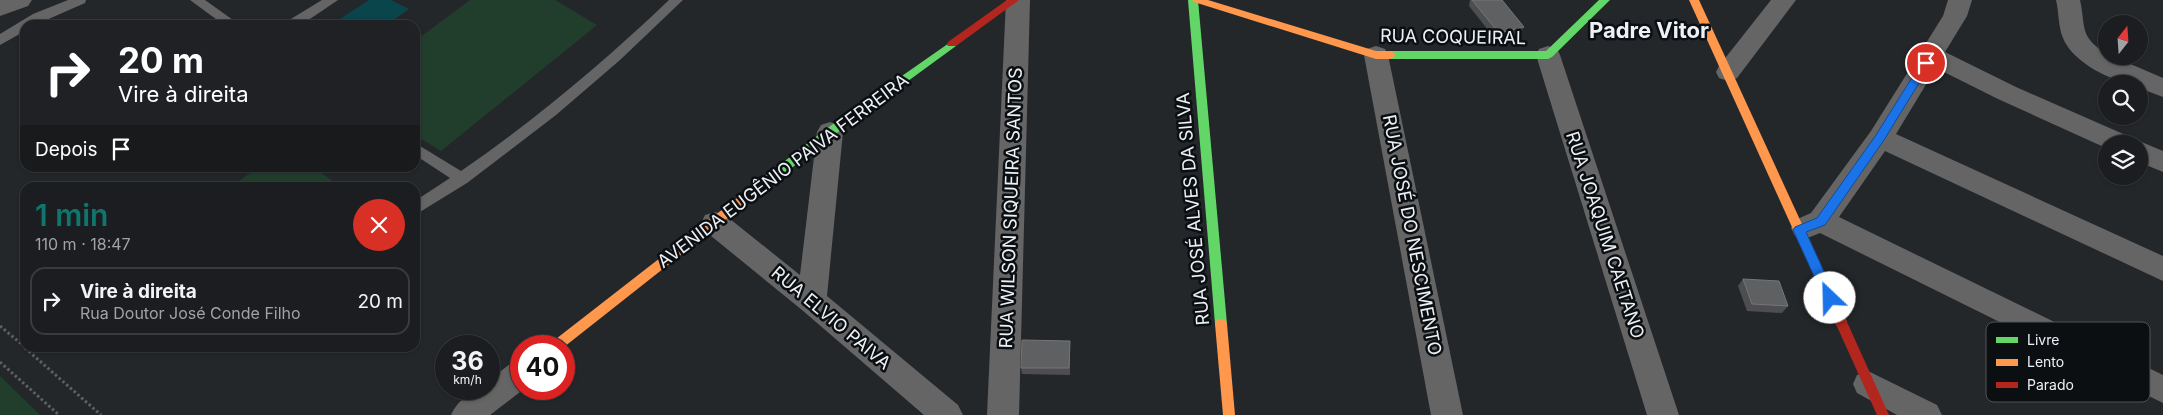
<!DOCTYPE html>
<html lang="pt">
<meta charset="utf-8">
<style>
body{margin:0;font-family:Inter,sans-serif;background:#282a2d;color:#f1f3f6;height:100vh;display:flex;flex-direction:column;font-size:19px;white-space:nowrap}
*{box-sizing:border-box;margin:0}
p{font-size:16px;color:#a0a2a5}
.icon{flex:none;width:28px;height:28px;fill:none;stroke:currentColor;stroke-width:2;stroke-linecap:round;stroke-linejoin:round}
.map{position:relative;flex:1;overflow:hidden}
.drawer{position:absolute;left:20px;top:182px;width:400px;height:170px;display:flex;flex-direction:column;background:#1b1d20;border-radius:15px;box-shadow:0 1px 4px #0004,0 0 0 1px #393b3e}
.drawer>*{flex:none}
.guide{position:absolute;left:20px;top:20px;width:400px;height:152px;border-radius:15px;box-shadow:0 1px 4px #0004,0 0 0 1px #393b3e;background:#202124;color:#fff;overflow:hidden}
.needle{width:32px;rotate:17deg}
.fabs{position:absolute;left:2098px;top:15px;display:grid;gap:10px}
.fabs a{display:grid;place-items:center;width:50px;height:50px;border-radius:50%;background:#1b1d20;box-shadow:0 1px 4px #0004,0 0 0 1px #393b3e;font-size:25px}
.speed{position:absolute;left:435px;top:335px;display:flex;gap:10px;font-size:25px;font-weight:700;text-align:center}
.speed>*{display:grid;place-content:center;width:65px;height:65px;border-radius:50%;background:#1b1d20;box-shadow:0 1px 4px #0004,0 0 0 1px #393b3e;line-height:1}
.speed small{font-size:12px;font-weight:400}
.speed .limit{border:8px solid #d22;background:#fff;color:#111}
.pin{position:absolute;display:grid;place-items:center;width:42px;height:42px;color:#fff;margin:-21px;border:2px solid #fff;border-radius:50%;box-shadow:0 1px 5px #0007}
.me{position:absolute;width:55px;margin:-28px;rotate:336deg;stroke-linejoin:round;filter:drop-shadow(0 0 4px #0008)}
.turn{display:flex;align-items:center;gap:18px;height:105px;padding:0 15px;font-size:22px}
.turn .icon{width:65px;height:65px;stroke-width:2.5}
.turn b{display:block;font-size:35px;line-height:42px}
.then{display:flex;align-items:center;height:48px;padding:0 15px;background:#0003;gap:10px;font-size:19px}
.round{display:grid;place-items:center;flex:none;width:52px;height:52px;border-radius:26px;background:#282a2d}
.headline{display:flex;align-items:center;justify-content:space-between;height:85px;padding:0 15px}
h1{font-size:30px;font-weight:600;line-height:38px;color:#0f766e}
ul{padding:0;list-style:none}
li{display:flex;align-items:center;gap:15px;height:68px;margin:0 10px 8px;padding:0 5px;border:2px solid #393b3e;border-radius:15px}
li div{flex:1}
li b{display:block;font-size:19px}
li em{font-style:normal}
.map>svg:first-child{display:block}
</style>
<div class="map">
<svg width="2163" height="415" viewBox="0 0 2163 415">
<rect width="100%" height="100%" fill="#24272a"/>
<g fill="#213e2d">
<path d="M 470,0 L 555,0 L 597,25 L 441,151 L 415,135 L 415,41 Z"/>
<path d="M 258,168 L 314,168 L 340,186 L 230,187 Z"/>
<path d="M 0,376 L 4,380 L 40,415 L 0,415 Z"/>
</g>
<path fill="#0b454c" d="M 369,0 L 391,0 L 409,9 L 386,25 L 331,25 Z"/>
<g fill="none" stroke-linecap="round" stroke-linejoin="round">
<g stroke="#605f61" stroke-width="3" stroke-dasharray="2.5 2.5" stroke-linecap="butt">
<path d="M 0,326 L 25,347"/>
<path d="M 25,348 L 101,415"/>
<path d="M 0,362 L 59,415"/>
</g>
<g fill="#666566" fill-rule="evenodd">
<path d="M 68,0 L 86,0 L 85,3 L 35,25 L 25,25 L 25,31 L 0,45 L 0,34 L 33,14 Z"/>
<path d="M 190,0 L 205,0 L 240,25 L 224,25 Z"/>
<path d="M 322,0 L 338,0 L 301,25 L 284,25 L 286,22 Z"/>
<path d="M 669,0 L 683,0 L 620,60 L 556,115 L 467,183 L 415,215 L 415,201 L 450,178 L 415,155 L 415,143 L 461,171 C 535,120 604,62 669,0 Z"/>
</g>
<g fill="#666566" fill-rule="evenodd">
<path d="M 0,0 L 32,0 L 28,6 L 0,16 Z"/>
<path d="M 1006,0 L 1030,0 L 1019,415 L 987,415 Z"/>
<path d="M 1771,0 L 1796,0 L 1737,78 L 1728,81 L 1719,78 L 1716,72 L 1719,66 Z"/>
<path d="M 1948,0 L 1972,0 L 1967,16 L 1945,52 L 2016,87 L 2130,137 L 2134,143 L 2139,141 L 2163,151 L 2163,172 L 2139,162 L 2139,144 L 2106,144 L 2106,148 L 1998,99 L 1936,68 L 1896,134 L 2163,256 L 2163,281 L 1885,151 L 1839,217 L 2163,375 L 2163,403 L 1820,233 L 1805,239 L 1795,236 L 1791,228 L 1795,220 L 1811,213 L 1871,131 L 1943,16 Z"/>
<path d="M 2056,0 L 2080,0 C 2086,27 2079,37 2106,53 L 2106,56 L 2112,56 L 2163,78 L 2163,97 L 2139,88 L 2139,84 C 2114,84 2072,62 2063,38 C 2058,26 2059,12 2056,0 Z"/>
<path d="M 1376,46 L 1385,49 L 1388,55 L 1463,415 L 1431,415 L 1364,55 L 1367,49 Z"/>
<path d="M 1548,46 L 1557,49 L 1560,55 L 1679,415 L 1647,415 L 1536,55 L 1539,49 Z"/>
<path d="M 830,122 L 839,125 L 843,132 L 827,296 L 958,405 L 963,415 L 924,415 L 802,310 L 705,231 L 701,223 L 705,215 L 715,212 L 725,215 L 800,275 L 817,132 L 821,125 Z"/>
<path d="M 521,360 L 521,389 L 524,389 L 490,415 L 451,415 C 458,400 472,389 489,389 L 489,380 L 510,364 Z"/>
<path d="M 1868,371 L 1937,405 L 1942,415 L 1897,415 L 1857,393 L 1853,384 L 1857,375 Z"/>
</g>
<g fill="#63d668" fill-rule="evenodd">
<path d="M 1188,0 L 1198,0 L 1227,324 L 1225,328 L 1221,329 L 1217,328 L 1215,324 Z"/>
<path d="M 1599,0 L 1610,0 L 1552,57 L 1548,59 L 1391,59 L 1386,55 L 1391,51 L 1546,51 Z"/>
<path d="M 952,41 L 956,42 L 957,44 L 956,46 L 834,135 L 749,201 L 741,201 L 739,198 L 741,195 L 826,129 Z"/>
</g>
<g fill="#ff974d" fill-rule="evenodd">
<path d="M 1192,0 L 1208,0 L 1376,51 L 1391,51 L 1396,55 L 1391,59 L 1376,59 L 1194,2 Z"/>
<path d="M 1689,0 L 1699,0 L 1847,322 L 1845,326 L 1841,327 L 1837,326 L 1835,322 Z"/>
<path d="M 745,194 L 749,195 L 751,198 L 749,201 L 564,347 L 550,346 L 552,342 L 741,195 Z"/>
<path d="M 1221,319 L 1225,320 L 1227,324 L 1235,415 L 1223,415 L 1215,324 L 1217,320 Z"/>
</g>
<g fill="#b3261e" fill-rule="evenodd">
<path d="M 1007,0 L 1019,0 L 956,46 L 948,46 L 947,44 L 948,42 Z"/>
<path d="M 1841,317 L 1845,318 L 1847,322 L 1889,415 L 1877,415 L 1835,322 L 1837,318 Z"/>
</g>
</g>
<g fill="#4e4e50">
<path d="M 1470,0 L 1502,0 L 1521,34 L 1496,40 L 1469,6 Z"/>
<path d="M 1743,279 L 1788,306 L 1782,313 L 1747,311 L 1738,286 Z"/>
<path d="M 1070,341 L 1070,375 L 1022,374 L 1021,368 Z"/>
</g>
<path fill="#363739" d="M 1524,27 L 1521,34 L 1496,40 L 1499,33 Z"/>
<g fill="#5f6061" stroke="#757679">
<path d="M 1472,0 L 1502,0 L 1524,27 L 1499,33 Z"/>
<path d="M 1743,279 L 1779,281 L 1788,306 L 1752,304 Z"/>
<path d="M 1022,340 L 1070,341 L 1069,368 L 1021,368 Z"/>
</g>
<path fill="#1a73e8" stroke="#114b97" d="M 1926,59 L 1932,63 L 1930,65 L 1884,140 L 1825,225 L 1806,232 L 1836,298 L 1834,302 L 1826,302 L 1793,230 L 1795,227 L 1817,218 L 1876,135 L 1923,60 Z"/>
<g text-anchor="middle" stroke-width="5" stroke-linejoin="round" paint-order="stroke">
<g font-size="18" fill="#ecf1f6" stroke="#0c0f12">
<text transform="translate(1453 37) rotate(1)" y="6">RUA COQUEIRAL</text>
<text transform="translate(783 171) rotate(-37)" y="6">AVENIDA EUGÊNIO PAIVA FERREIRA</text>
<text transform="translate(1011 208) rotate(-88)" y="6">RUA WILSON SIQUEIRA SANTOS</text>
<text transform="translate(1193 209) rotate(-95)" y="6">RUA JOSÉ ALVES DA SILVA</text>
<text transform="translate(1412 235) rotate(79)" y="6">RUA JOSÉ DO NESCIMENTO</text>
<text transform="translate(1605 235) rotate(72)" y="6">RUA JOAQUIM CAETANO</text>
<text transform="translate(831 318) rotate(40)" y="6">RUA ELVIO PAIVA</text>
</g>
<g font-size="22" font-weight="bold" fill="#ecf1f6" stroke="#0c0f12">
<text x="1649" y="38">Padre Vitor</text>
</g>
</g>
<rect x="1986" y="322" width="164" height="80" rx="8" fill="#0c0f12" stroke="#4f5356" stroke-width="1"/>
<rect x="1996" y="337" width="22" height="6" fill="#63d668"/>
<rect x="1996" y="359" width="22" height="7" fill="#ff974d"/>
<rect x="1996" y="382" width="22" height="6" fill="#b3261e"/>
<g font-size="14" fill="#ecf1f6">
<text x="2027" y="345">Livre</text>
<text x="2027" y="367">Lento</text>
<text x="2027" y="390">Parado</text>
</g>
</svg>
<div class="fabs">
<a><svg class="needle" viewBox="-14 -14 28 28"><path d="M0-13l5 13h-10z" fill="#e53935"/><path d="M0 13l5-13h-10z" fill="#a0a2a5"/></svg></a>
<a><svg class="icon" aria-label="search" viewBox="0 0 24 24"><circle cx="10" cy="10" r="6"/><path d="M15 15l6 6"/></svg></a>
<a><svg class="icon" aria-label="layers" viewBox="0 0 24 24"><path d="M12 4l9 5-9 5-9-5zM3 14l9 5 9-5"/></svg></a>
</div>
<div class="speed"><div>36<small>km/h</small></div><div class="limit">40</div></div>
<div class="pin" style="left:1926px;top:63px;background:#d93025"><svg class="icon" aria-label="arrive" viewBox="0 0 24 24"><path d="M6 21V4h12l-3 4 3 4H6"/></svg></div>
<svg class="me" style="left:1830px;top:298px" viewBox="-20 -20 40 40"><circle r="19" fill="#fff"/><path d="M0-13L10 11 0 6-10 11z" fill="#1a73e8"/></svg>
<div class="guide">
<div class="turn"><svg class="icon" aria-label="right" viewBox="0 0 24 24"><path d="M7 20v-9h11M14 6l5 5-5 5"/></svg><div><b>20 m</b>Vire à direita</div></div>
<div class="then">Depois<svg class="icon" aria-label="arrive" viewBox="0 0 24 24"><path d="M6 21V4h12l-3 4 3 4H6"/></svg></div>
</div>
<section class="drawer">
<div class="headline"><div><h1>1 min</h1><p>110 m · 18:47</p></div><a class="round" style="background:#d93025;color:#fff"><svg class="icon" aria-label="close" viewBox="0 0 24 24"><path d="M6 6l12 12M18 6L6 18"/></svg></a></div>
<ul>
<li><svg class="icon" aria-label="right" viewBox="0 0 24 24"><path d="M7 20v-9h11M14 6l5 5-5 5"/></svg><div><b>Vire à direita</b><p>Rua Doutor José Conde Filho</p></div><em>20 m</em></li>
</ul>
</section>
</div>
